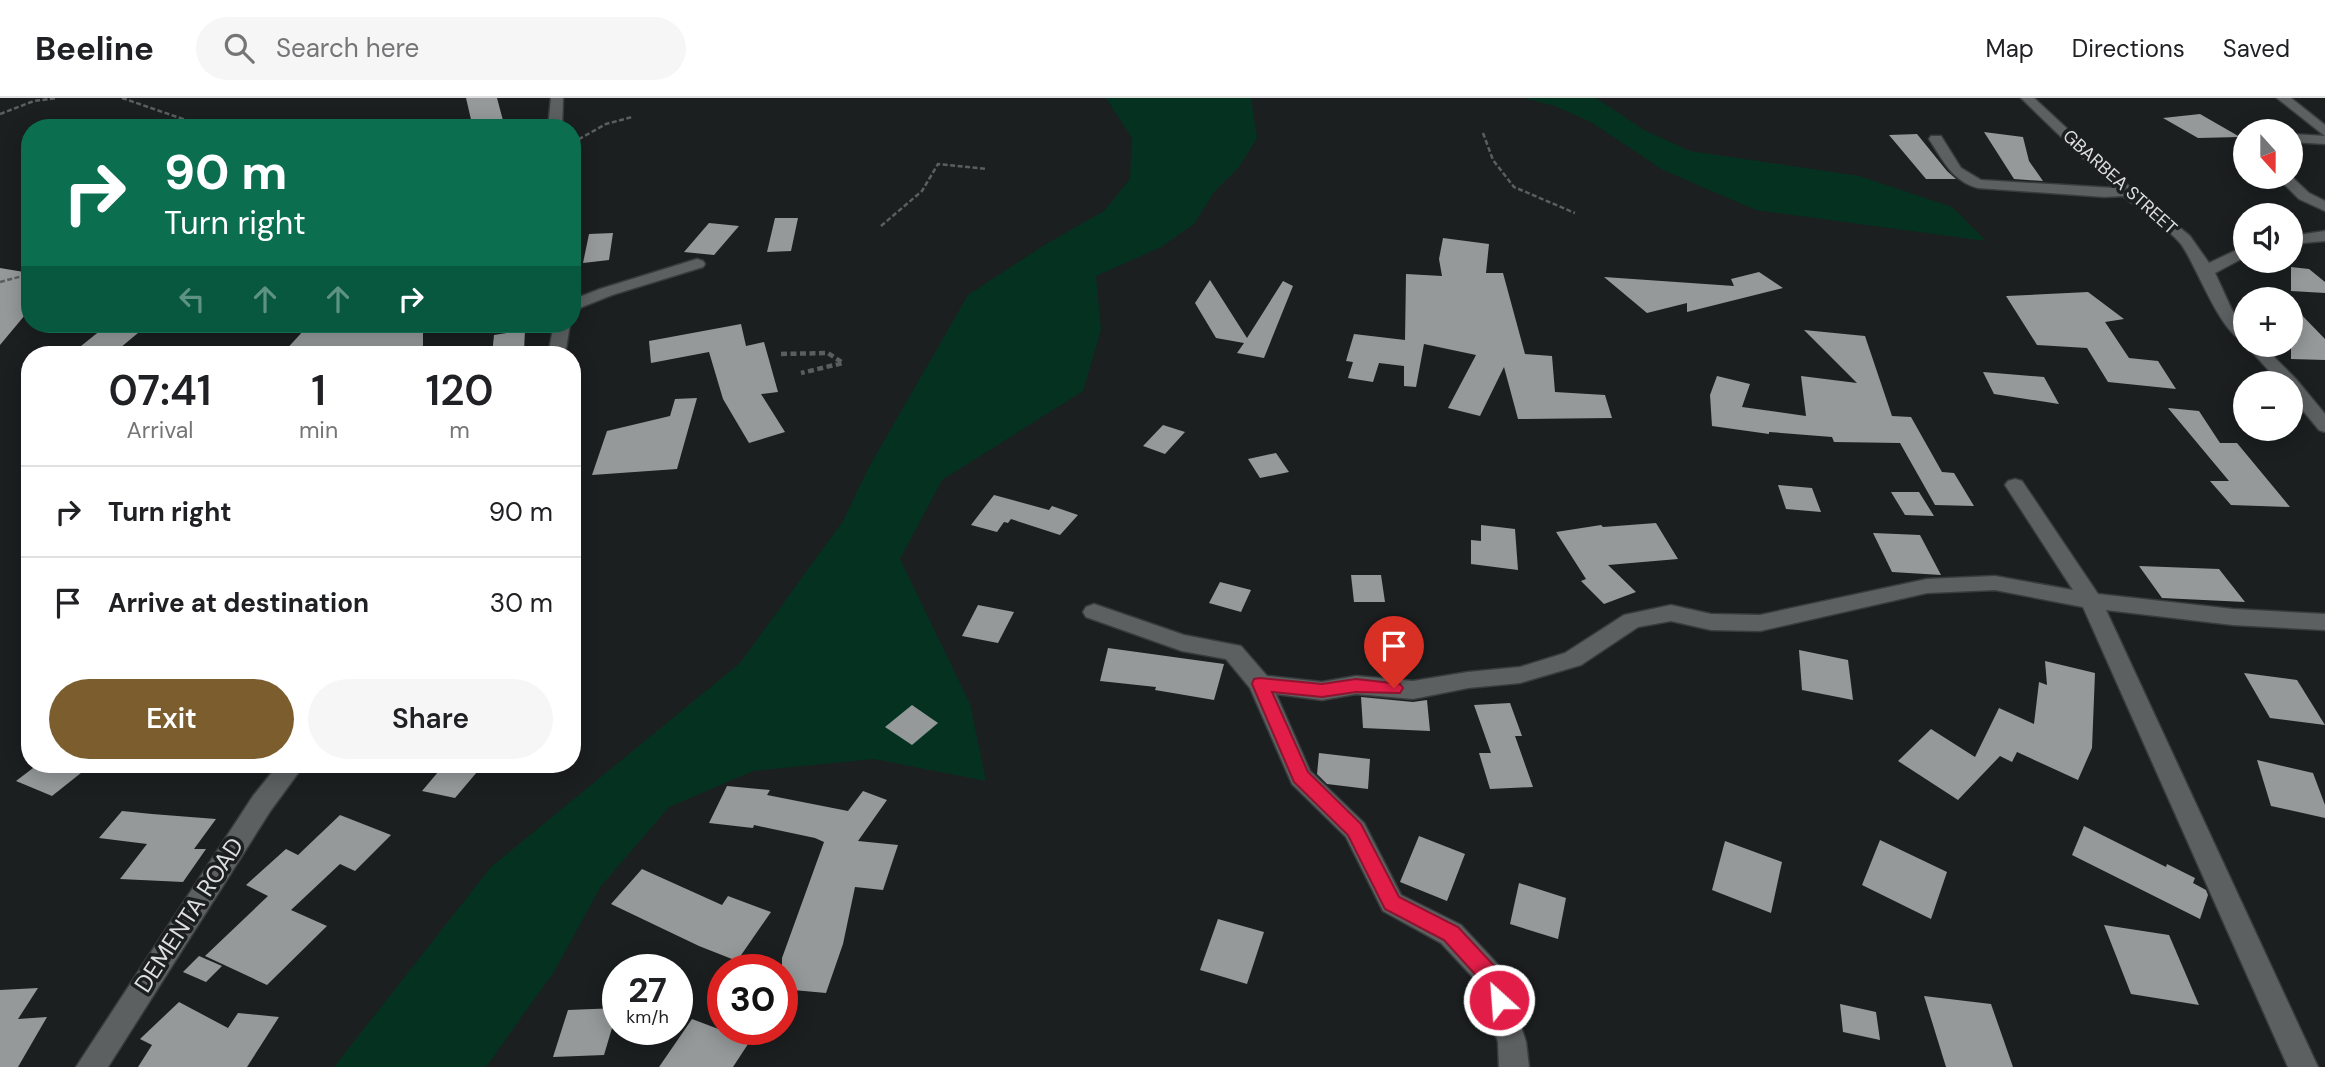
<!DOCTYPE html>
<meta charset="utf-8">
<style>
body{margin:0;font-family:"DM Sans",sans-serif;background:#f6f6f6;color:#202124;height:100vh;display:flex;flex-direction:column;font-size:26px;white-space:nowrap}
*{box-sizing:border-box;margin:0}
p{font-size:23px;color:#757577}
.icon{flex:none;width:38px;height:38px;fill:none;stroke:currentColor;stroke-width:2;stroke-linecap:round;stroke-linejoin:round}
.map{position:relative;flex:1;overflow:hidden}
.panel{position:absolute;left:21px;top:248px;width:560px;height:427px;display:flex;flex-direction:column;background:#fff;border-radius:28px;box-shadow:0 4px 18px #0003}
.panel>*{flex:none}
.guide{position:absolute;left:21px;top:21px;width:560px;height:214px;border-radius:28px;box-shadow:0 4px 18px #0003;background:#0b6e4f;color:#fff;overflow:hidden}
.needle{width:46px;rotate:159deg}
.tools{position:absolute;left:2233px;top:21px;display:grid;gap:14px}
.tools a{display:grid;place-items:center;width:70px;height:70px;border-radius:50%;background:#fff;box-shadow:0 4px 18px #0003;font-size:35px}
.speed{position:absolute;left:602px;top:856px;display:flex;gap:14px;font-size:35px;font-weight:700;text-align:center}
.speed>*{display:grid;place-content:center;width:91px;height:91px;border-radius:50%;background:#fff;box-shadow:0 4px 18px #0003;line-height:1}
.speed small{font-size:18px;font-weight:400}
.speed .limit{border:10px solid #d22;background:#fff;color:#111}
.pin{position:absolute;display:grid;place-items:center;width:60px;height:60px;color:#fff;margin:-72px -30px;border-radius:50% 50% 50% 0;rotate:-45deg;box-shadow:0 0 7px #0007}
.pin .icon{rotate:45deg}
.me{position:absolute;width:77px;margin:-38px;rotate:334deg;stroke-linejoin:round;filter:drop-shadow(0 0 5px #0008)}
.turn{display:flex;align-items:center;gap:24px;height:147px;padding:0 28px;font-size:32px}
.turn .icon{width:91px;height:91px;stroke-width:2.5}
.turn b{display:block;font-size:49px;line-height:60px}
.lanes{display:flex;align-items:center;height:66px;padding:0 28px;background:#0003;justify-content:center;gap:35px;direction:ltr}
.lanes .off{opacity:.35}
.eta{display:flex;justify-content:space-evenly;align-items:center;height:119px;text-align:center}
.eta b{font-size:42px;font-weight:600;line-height:49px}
.action{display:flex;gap:14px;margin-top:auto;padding:14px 28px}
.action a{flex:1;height:80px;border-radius:42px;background:#7c5e2e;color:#fff;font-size:28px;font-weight:600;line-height:80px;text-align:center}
.action a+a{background:#f6f6f6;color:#202124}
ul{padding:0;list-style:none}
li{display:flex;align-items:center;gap:21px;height:91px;padding:0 28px;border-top:2px solid #e0e0e0}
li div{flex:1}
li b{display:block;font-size:26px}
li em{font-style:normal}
header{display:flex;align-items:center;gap:42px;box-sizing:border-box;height:98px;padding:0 35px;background:#fff;border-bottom:2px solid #e0e0e0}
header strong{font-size:33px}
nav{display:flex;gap:38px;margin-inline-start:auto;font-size:24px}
.search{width:490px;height:63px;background:#f6f6f6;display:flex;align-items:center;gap:18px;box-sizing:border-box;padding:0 24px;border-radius:38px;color:#757577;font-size:26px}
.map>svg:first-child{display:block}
</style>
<header>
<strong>Beeline</strong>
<div class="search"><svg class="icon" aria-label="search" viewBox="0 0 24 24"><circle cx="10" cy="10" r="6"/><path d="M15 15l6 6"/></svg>Search here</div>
<nav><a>Map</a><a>Directions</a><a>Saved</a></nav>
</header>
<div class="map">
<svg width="2325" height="969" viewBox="0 0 2325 969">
<rect width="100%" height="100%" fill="#1b1f20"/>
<g fill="#053220">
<path d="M 1106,0 L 1251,0 L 1257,40 L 1239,69 L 1214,94 L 1194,126 L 1161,149 L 1096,178 L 1101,232 L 1083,293 L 942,382 L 900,461 L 970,606 L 986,683 L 874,661 L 753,673 L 669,709 L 601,788 L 555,872 L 486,969 L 334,969 L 491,769 L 740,565 L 843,423 L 869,369 L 968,197 L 1046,146 L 1104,113 L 1130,81 L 1132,40 Z"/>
<path d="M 1524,0 L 1596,0 L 1644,32 L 1690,53 L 1859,78 L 1952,109 L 1986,143 L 1756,112 L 1663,72 L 1591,24 L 1555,8 Z"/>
</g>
<g fill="#959999">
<path d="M 466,0 L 497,0 L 505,30 L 473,30 Z"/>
<path d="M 2200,16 L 2240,39 L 2198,40 L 2163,20 Z"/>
<path d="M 1984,34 L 2023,39 L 2029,63 L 2043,83 L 2014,81 Z"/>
<path d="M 1917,36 L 1947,73 L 1956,81 L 1926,81 L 1889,37 Z"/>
<path d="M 775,120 L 798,120 L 791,153 L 767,154 Z"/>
<path d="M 709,125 L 739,128 L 714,157 L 684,154 Z"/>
<path d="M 613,135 L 609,162 L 583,165 L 589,136 Z"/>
<path d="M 1443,140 L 1489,146 L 1486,175 L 1503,175 L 1525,256 L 1552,258 L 1555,294 L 1605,297 L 1612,320 L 1518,321 L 1504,269 L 1480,318 L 1448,310 L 1476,257 L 1424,246 L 1416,289 L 1404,288 L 1404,268 L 1379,265 L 1373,284 L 1348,280 L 1353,264 L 1346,263 L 1354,236 L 1405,242 L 1406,176 L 1442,178 L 1439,161 Z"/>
<path d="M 2291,169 L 2309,171 L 2325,184 L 2325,195 L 2291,193 Z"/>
<path d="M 0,170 L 30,175 L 30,211 L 0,247 Z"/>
<path d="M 1759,174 L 1783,190 L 1687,214 L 1687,205 L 1647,215 L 1604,179 L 1734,188 L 1731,181 Z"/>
<path d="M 1210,182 L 1247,240 L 1283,183 L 1293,188 L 1264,260 L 1237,255 L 1244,245 L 1216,240 L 1195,205 Z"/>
<path d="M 2088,194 L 2124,221 L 2105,224 L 2129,260 L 2158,263 L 2176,291 L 2108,284 L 2087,250 L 2037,247 L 2006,198 Z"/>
<path d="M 2291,206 L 2325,241 L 2325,262 L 2291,261 Z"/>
<path d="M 741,226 L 746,248 L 764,244 L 778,294 L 761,296 L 785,334 L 749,345 L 723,301 L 709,254 L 651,265 L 649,243 Z"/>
<path d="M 106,228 L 144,230 L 120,250 L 81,248 Z"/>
<path d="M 360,230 L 423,232 L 423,250 L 371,251 L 366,257 L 282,256 L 305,231 Z"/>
<path d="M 525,232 L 524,253 L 492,257 L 494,237 Z"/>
<path d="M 1804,232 L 1865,238 L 1892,318 L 1911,319 L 1942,374 L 1954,375 L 1974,408 L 1935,407 L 1900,345 L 1834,344 L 1832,339 L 1769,334 L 1769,336 L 1712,328 L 1710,297 L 1717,278 L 1750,286 L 1742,309 L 1806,318 L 1801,278 L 1857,285 Z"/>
<path d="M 1983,274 L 2044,279 L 2059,306 L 1994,296 Z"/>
<path d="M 697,300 L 677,371 L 592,377 L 607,333 L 670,318 L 675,301 Z"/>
<path d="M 2168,310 L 2199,313 L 2220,345 L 2237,345 L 2290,409 L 2231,407 L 2210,383 L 2229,383 Z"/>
<path d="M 1163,327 L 1185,334 L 1165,356 L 1143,348 Z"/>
<path d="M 1276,355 L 1289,374 L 1260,380 L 1248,361 Z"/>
<path d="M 1778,387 L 1812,390 L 1821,414 L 1786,411 Z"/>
<path d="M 1891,394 L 1919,394 L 1934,418 L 1905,417 Z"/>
<path d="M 994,397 L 1049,412 L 1052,408 L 1078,417 L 1060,437 L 1011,421 L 1008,425 L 1004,424 L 997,434 L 971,427 Z"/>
<path d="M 1656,425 L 1678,461 L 1608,467 L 1636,494 L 1604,506 L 1581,483 L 1586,481 L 1556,434 L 1601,427 L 1603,429 Z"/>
<path d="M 1481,427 L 1515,431 L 1518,472 L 1471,466 L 1471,442 L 1481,443 Z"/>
<path d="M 1873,435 L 1920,437 L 1941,477 L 1892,474 Z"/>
<path d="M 2139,468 L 2219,471 L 2245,504 L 2162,500 Z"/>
<path d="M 1351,477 L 1381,477 L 1385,504 L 1354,504 Z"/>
<path d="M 1220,484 L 1251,492 L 1241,514 L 1209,505 Z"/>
<path d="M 978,507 L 1014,514 L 998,545 L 962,538 Z"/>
<path d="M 1108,550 L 1224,566 L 1214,602 L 1155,592 L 1156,589 L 1100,583 Z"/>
<path d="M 1799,552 L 1848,562 L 1853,602 L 1802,592 Z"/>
<path d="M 2045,563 L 2095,575 L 2092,650 L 2078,682 L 2017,654 L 2012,664 L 2000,658 L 1958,702 L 1898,663 L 1931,631 L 1975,659 L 1999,610 L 2034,626 L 2039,584 L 2047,587 Z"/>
<path d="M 2244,575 L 2297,582 L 2325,627 L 2270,620 Z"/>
<path d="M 1361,599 L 1413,604 L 1427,602 L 1430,633 L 1363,630 Z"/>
<path d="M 1510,605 L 1522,638 L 1515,638 L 1533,689 L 1490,691 L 1479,655 L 1491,655 L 1474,607 Z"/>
<path d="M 912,607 L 938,625 L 912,647 L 885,629 Z"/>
<path d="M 1319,655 L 1370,661 L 1368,691 L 1327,686 L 1317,676 Z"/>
<path d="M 2257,662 L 2313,675 L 2325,707 L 2325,720 L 2271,708 Z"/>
<path d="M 37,667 L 91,667 L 52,698 L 16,683 Z"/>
<path d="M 444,667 L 483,667 L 455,700 L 422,693 Z"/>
<path d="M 727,688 L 770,692 L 767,697 L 848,713 L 863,693 L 887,702 L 858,743 L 898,747 L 883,792 L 855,789 L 843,846 L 826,895 L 782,891 L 782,860 L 824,744 L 815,740 L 754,727 L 753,730 L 709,725 Z"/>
<path d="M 122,713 L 152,716 L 216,721 L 194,751 L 206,751 L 183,784 L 120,781 L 147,746 L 99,740 Z"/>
<path d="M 340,717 L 391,737 L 355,773 L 340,766 L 291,812 L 327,828 L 267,887 L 205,858 L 268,798 L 246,787 L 286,751 L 298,757 Z"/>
<path d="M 2084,728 L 2166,769 L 2167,766 L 2195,780 L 2193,785 L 2206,792 L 2208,797 L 2200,821 L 2072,757 Z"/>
<path d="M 1419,738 L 1465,756 L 1447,803 L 1400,784 Z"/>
<path d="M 1880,742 L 1947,774 L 1931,821 L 1862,787 Z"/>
<path d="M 1725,743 L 1782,764 L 1771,815 L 1712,792 Z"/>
<path d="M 642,771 L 722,807 L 728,798 L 771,814 L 737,863 L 699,848 L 611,806 Z"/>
<path d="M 1519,785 L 1566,800 L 1558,841 L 1510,826 Z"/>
<path d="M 1218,821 L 1264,834 L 1247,886 L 1200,872 Z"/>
<path d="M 2104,827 L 2169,837 L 2199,907 L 2131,896 Z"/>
<path d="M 199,858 L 222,868 L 206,884 L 183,874 Z"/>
<path d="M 38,890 L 18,921 L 47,919 L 18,969 L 0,969 L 0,892 Z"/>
<path d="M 1924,898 L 1991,906 L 2013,969 L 1946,969 Z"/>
<path d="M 179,904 L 228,930 L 238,915 L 279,919 L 247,969 L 138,969 L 152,947 L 140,941 Z"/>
<path d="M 1840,906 L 1876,914 L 1880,942 L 1843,934 Z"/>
<path d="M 618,910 L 604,957 L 553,959 L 568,912 Z"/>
<path d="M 692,921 L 750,943 L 733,969 L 659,969 Z"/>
</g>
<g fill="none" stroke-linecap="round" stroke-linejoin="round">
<defs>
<g id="street">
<path d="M 551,0 L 563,0 L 562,30 L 548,30 Z"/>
<path d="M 2021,0 L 2034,0 L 2131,90 L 2190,138 L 2209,165 L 2245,148 L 2245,159 L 2215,175 L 2232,212 L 2245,228 L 2245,243 C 2221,238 2197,168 2181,146 C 2166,128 2141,113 2123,98 L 2105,99 L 1978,90 C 1952,83 1943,62 1929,41 L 1931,38 L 1941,38 L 1961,70 L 1981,82 L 2114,90 Z"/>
<path d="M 2277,0 L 2291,0 L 2325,27 L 2325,46 L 2291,44 L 2291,36 L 2325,38 Z"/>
<path d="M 2291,78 L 2309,95 L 2325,103 L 2325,113 L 2299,101 L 2277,79 Z"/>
<path d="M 2325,133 L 2325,143 L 2291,146 L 2291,138 Z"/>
<path d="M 697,161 L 703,163 L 705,166 L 703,169 L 612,197 L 572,213 L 572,202 L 600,191 Z"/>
<path d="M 554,226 L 570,226 L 565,257 L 548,257 Z"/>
<path d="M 2245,246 L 2262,247 L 2296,281 L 2325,316 L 2325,334 L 2319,332 L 2291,298 L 2291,285 L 2280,285 Z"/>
<path d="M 2015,381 L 2022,383 L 2098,496 L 2233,511 L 2325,516 L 2325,532 L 2233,527 L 2106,512 L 2318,969 L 2288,969 L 2083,509 L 1995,492 L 1927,495 L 1760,533 L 1711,532 L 1671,523 L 1638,529 L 1581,567 L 1520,585 L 1468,590 L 1413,601 L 1356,596 L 1322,602 L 1276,596 L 1310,673 L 1364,725 L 1401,797 L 1461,827 L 1503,872 L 1526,944 L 1529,969 L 1499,969 L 1498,944 L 1481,888 L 1441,845 L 1383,813 L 1346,739 L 1292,686 L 1250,590 L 1226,561 L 1182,553 L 1086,519 L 1083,514 L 1086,509 L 1094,506 L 1184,537 L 1241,548 L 1267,578 L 1322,584 L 1356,578 L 1413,583 L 1468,574 L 1520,569 L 1565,555 L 1624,517 L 1671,507 L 1711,516 L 1760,517 L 1927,481 L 1995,478 L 2073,492 L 2005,387 L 2008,383 Z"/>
<path d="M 278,667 L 304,667 L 271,712 L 108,969 L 76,969 L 253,698 Z"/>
</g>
</defs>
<use href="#street" stroke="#393c3c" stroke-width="3"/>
<g stroke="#5b5e5f" stroke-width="2.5" stroke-dasharray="5 2.5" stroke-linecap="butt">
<path d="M 122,0 L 183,21 L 175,30"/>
<path d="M 0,16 L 34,3 L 57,0"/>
<path d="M 1483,35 L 1493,62 L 1514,89 L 1575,115"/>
<path d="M 572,45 L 606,26 L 632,19"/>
<path d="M 881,128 L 922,93 L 938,66 L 987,71"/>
<path d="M 0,184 L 30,176"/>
</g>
<path stroke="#5b5e5f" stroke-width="4.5" stroke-dasharray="6 3.5" stroke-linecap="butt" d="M 781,256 L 828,255 L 843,265 L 801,275"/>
<use href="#street" fill="#5c6061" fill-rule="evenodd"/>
</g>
<path fill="#e11d48" stroke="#92132f" stroke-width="2" d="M 1260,580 L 1322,586 L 1356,581 L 1400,586 L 1403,590 L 1400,595 L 1356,594 L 1322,599 L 1272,594 L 1308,674 L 1361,726 L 1399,799 L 1458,829 L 1500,874 L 1510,902 L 1507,909 L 1499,912 L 1492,909 L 1484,886 L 1444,842 L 1385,811 L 1348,737 L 1294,684 L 1252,586 L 1254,581 Z"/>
<g text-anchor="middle" stroke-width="7" stroke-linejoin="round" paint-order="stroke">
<g font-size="18" fill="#dcdedf" stroke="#1b1f20">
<text transform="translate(2120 84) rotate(42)" y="6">GBARBEA STREET</text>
</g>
<g font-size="24" fill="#dcdedf" stroke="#1b1f20">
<text transform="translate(189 817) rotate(-57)" y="8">DEMENTA ROAD</text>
</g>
</g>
</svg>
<div class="tools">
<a><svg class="needle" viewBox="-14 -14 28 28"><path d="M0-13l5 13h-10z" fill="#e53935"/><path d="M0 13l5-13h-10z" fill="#757577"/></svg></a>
<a><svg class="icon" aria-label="sound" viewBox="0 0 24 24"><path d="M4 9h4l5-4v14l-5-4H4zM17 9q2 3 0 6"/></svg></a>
<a>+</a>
<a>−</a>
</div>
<div class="speed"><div>27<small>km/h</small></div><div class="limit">30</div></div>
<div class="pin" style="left:1394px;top:590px;background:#d93025"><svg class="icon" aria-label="arrive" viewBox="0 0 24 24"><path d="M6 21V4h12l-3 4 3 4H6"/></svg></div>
<svg class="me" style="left:1499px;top:902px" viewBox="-20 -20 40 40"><circle r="17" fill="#e11d48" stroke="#fff" stroke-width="3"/><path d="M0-11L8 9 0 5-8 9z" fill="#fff"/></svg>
<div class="guide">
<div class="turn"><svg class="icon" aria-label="right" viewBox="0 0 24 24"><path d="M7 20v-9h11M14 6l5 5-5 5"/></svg><div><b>90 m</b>Turn right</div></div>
<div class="lanes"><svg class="icon off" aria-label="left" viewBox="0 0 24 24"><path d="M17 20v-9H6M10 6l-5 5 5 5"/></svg><svg class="icon off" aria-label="ahead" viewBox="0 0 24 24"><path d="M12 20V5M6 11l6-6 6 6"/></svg><svg class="icon off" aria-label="ahead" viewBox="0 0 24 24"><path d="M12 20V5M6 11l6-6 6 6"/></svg><svg class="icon" aria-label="right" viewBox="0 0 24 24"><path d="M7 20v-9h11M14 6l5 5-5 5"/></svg></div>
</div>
<section class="panel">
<div class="eta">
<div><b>07:41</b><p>Arrival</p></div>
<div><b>1</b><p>min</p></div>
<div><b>120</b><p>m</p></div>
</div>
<ul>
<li><svg class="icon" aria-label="right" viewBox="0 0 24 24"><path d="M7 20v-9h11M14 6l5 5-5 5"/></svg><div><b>Turn right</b></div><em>90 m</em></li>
<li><svg class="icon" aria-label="arrive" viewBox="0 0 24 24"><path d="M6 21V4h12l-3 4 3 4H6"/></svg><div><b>Arrive at destination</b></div><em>30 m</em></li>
</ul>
<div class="action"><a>Exit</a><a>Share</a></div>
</section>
</div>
